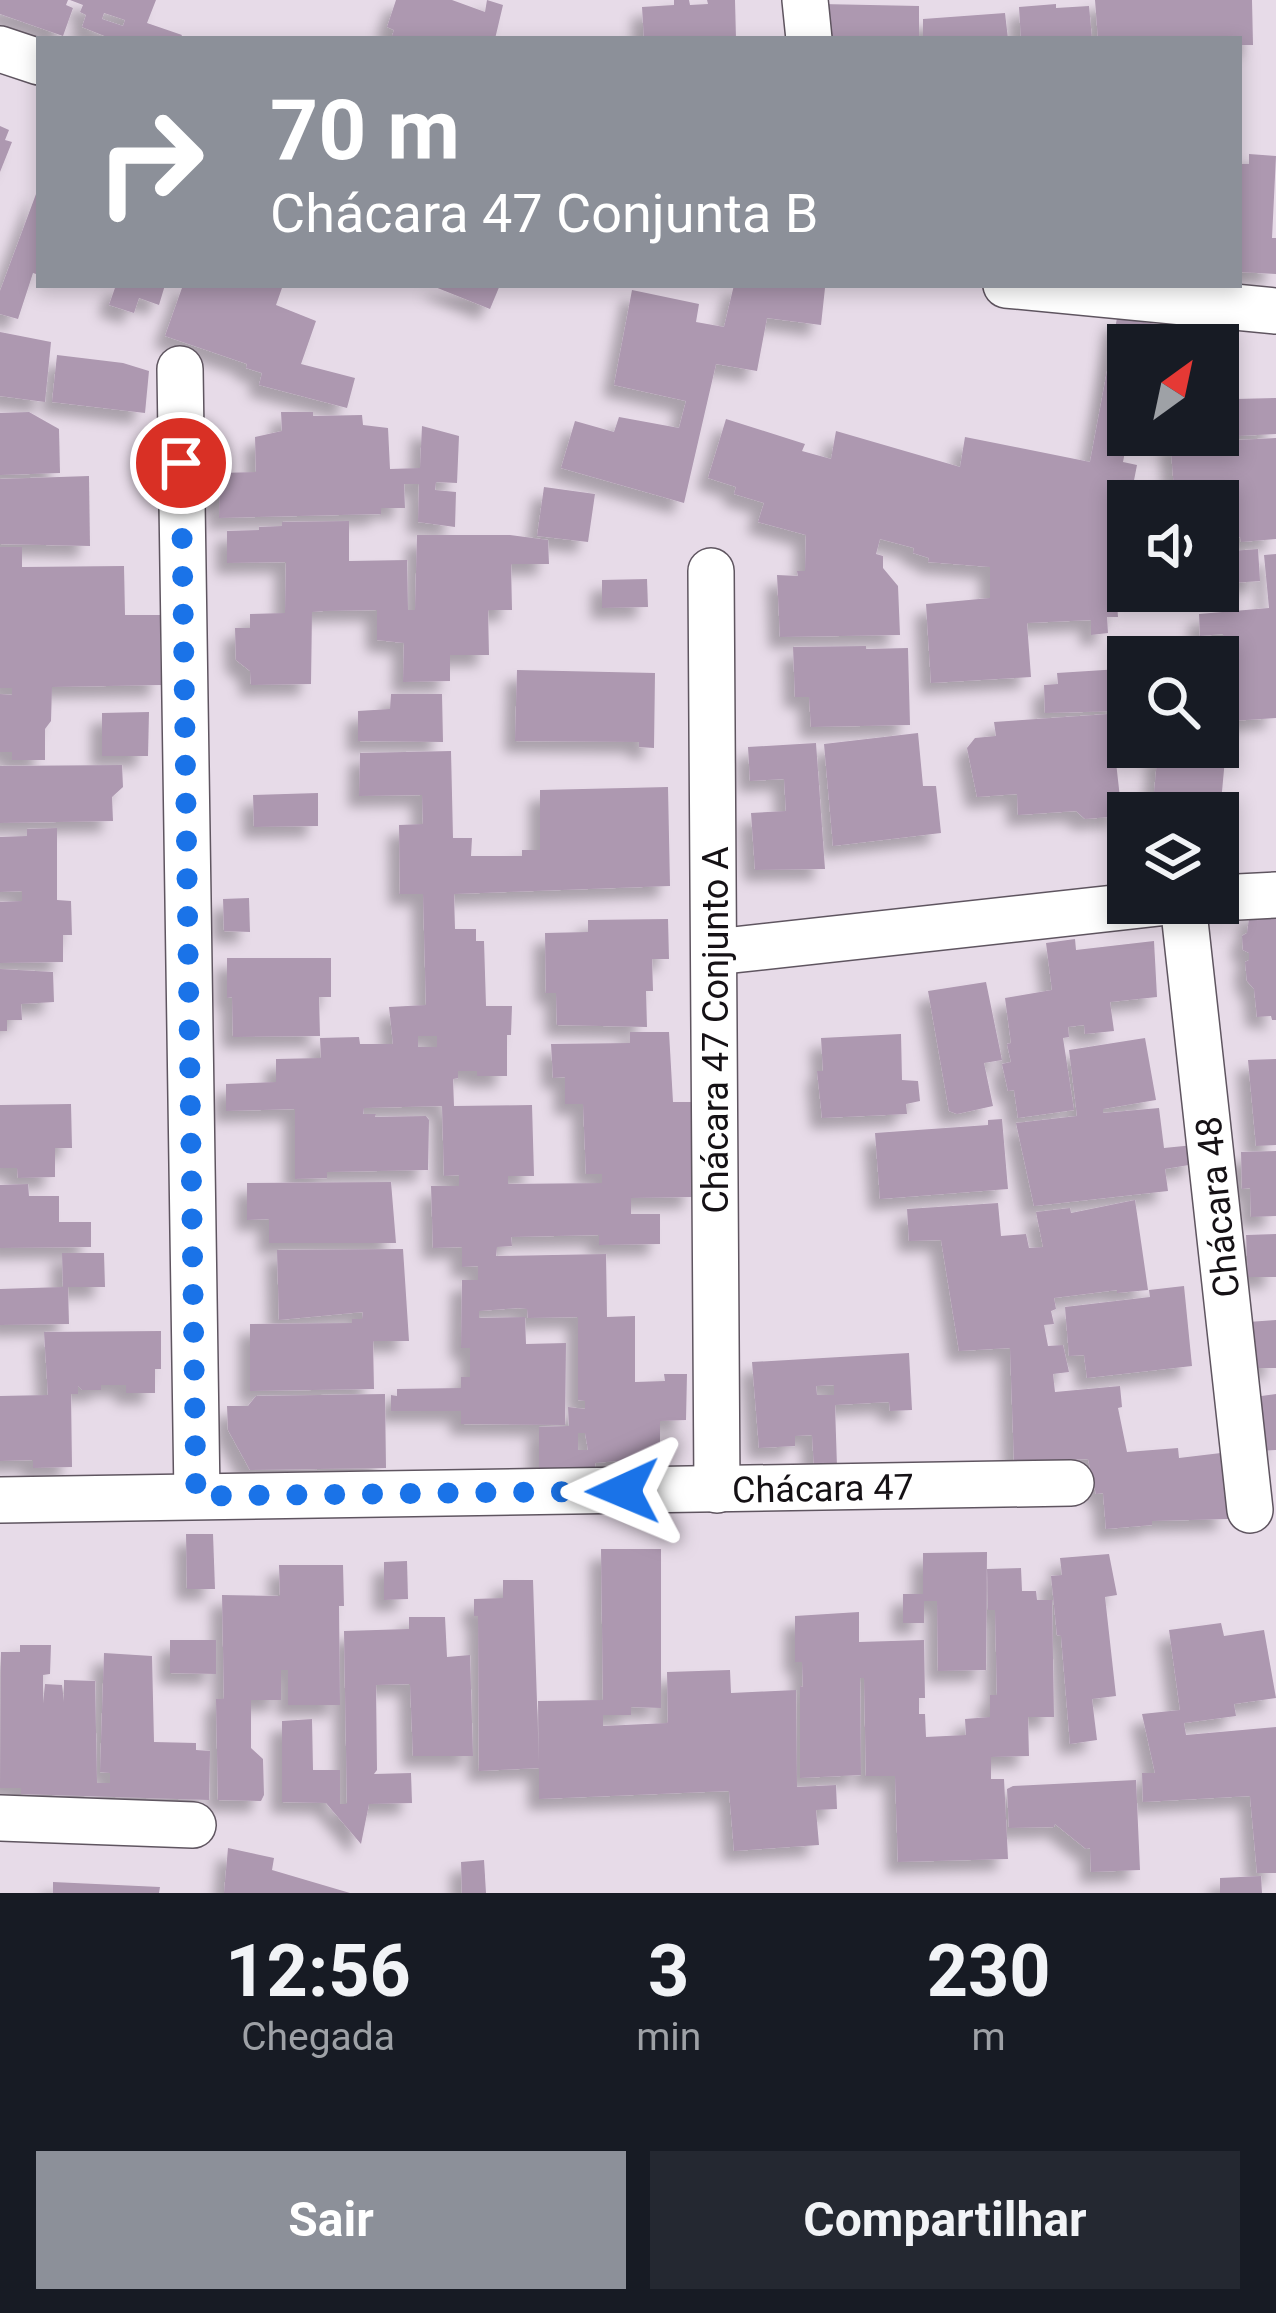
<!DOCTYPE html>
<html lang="pt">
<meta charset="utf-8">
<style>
body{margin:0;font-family:Roboto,sans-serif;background:#242831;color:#f1f3f6;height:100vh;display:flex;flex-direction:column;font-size:45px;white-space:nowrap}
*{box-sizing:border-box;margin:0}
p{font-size:39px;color:#9ea1a6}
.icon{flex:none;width:66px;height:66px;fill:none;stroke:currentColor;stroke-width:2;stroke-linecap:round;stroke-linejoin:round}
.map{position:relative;height:1893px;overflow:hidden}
.panel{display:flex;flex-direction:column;background:#171b24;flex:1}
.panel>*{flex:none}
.guide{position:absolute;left:36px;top:36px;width:1206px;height:252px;border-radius:0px;box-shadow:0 6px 18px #0003;background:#8c9099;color:#fff;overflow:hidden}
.needle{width:78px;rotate:33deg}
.tools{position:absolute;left:1107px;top:324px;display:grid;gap:24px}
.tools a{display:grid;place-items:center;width:132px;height:132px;border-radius:0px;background:#171b24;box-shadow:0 6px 18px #0003;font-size:60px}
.pin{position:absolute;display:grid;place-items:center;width:102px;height:102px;color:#fff;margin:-51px;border:6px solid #fff;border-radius:50%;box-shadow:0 3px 12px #0007}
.me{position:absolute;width:132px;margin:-66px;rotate:269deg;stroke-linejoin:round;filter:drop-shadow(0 0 9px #0008)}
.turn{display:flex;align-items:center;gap:42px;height:252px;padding:0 36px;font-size:54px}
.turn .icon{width:156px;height:156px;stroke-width:2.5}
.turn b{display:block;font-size:84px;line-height:102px}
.eta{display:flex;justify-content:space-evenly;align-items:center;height:204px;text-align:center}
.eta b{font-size:72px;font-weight:700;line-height:84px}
.action{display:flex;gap:24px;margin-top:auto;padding:24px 36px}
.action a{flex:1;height:138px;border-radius:0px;background:#8c9099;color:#fff;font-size:48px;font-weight:700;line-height:138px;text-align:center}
.action a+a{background:#242831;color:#f1f3f6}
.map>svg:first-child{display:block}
</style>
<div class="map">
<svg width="1276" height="1893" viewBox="0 0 1276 1893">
<defs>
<filter id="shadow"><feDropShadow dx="-11" dy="11" stdDeviation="6" flood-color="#0004"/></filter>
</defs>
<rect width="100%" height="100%" fill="#e7dbe8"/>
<g fill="#ad98b0" fill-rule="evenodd" filter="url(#shadow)">
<path d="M 0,0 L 68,0 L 66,5 L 73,8 L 63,36 L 0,14 Z"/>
<path d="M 70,0 L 156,0 L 147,23 L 182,35 L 180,39 L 112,39 L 82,27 L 86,15 L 80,12 L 83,5 ZM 104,13 L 125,20 L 123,26 L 102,19 Z"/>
<path d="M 396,0 L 452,0 L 485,12 L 487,0 L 503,5 L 495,39 L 391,39 L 394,30 L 387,27 Z"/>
<path d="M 674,0 L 689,0 L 690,5 L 708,4 L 707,0 L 735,0 L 736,39 L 644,39 L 642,7 L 674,5 Z"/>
<path d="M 1095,0 L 1252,0 L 1253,45 L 1239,45 L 1239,39 L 1098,39 Z"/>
<path d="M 821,4 L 919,6 L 919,38 L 820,39 Z"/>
<path d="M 1056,4 L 1056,8 L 1089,6 L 1092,39 L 1021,39 L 1019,7 Z"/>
<path d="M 1005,13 L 1008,39 L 923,39 L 923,19 Z"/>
<path d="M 0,126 L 9,130 L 5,140 L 12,142 L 0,172 Z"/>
<path d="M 1249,154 L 1276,156 L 1272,238 L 1276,238 L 1276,274 L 1239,272 L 1239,164 L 1249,164 Z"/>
<path d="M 39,186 L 39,275 L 33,273 L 18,319 L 0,314 L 0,291 Z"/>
<path d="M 116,285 L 165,285 L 159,305 L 139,298 L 134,313 L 109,305 Z"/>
<path d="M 183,285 L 283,285 L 276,305 L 316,321 L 301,364 L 355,378 L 347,408 L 259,385 L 262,373 L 246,368 L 247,364 L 165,336 Z"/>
<path d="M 430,285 L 500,285 L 490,309 Z"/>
<path d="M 734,285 L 825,288 L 821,325 L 767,318 L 757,371 L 716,364 L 684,503 L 561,468 L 575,421 L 614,432 L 619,417 L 679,428 L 686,401 L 614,385 L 632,290 L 699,304 L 696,322 L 724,327 Z"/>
<path d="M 1117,318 L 1177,327 L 1191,345 L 1128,345 L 1128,436 L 1123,462 L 1137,465 L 1118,562 L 1114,562 L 1118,617 L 1107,617 L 1108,633 L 1091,635 L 1091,620 L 1027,623 L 1031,677 L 931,683 L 926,604 L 990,598 L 990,567 L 928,562 L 929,558 L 913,553 L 914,548 L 880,539 L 876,554 L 883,556 L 883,568 L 898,586 L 900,635 L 780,637 L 777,575 L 798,576 L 797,571 L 805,571 L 806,535 L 758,522 L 764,503 L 734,494 L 736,487 L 708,478 L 726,419 L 805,444 L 802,451 L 831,459 L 836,431 L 960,467 L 965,437 L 1090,462 Z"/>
<path d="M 0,332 L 51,342 L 45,402 L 0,396 Z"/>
<path d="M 57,355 L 123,363 L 149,371 L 145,413 L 52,402 Z"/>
<path d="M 1276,398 L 1276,434 L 1237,436 L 1238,440 L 1276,438 L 1276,539 L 1241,542 L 1240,537 L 1233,538 L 1232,530 L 1218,531 L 1218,501 L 1175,501 L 1170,439 L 1235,433 L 1235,399 Z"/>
<path d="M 29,412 L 59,429 L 60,473 L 0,475 L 0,413 Z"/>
<path d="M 281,412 L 313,412 L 313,416 L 362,415 L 363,425 L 388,428 L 390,469 L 420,468 L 422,426 L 459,436 L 457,483 L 436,482 L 435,490 L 456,492 L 455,527 L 418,522 L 419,484 L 404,484 L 405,508 L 381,508 L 381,514 L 219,518 L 220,473 L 256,472 L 255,437 L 282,431 Z"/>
<path d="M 89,476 L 90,546 L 0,544 L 0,479 Z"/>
<path d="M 544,487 L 595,494 L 588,542 L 537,536 Z"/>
<path d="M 349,521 L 349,561 L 407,560 L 408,610 L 415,610 L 417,535 L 510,535 L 548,540 L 549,564 L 511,564 L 512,610 L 488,610 L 489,655 L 450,655 L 450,681 L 403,682 L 404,643 L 377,640 L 377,610 L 323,611 L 312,612 L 311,684 L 251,685 L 250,671 L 236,660 L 235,628 L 250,628 L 250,614 L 285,613 L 286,562 L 227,563 L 227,531 L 259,530 L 259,527 L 282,526 L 282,522 Z"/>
<path d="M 0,547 L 22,547 L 22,567 L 124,566 L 125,615 L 160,615 L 161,685 L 52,687 L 51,721 L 45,729 L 45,760 L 12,760 L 12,752 L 0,752 L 0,694 L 12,695 L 12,688 L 0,688 Z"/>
<path d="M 1258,549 L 1260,581 L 1218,584 L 1218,552 Z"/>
<path d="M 1276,554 L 1276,718 L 1231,721 L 1223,634 L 1200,636 L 1199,614 L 1269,608 L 1264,555 Z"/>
<path d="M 647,579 L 648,607 L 602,608 L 602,580 Z"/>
<path d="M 866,646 L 866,649 L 908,648 L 910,725 L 811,727 L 809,697 L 795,697 L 793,647 Z"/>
<path d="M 1120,669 L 1123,711 L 1045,713 L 1044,685 L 1058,684 L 1057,673 Z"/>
<path d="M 517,670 L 655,673 L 654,748 L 639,747 L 639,742 L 515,741 Z"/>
<path d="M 391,694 L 442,694 L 443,742 L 358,741 L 358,711 L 390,709 Z"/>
<path d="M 149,712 L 148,756 L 102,756 L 102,713 Z"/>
<path d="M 1123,713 L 1125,753 L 1115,753 L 1122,816 L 1085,819 L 1076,811 L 1018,815 L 1017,794 L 977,797 L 967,748 L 975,738 L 996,736 L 994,722 Z"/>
<path d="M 918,733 L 923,786 L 936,786 L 941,833 L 833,846 L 824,744 Z"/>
<path d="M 816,743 L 825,869 L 755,870 L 751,813 L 786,811 L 784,779 L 750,781 L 748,747 Z"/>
<path d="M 451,751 L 453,838 L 472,838 L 471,856 L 522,856 L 522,850 L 540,850 L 540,790 L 668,787 L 670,886 L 454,894 L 455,929 L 476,929 L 476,941 L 484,941 L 486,1006 L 512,1006 L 511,1035 L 507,1035 L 507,1076 L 477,1076 L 477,1071 L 458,1071 L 458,1078 L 453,1079 L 454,1106 L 532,1105 L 534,1176 L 508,1176 L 508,1184 L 602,1183 L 602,1174 L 586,1174 L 583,1104 L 565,1104 L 565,1077 L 553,1078 L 551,1044 L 630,1043 L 630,1032 L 669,1032 L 673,1102 L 694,1102 L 694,1197 L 631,1198 L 631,1214 L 660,1214 L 660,1244 L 599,1245 L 599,1235 L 511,1237 L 512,1246 L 497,1247 L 496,1256 L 606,1254 L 607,1317 L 635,1316 L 635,1382 L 665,1381 L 664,1374 L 687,1374 L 686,1420 L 660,1421 L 660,1457 L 595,1463 L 596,1477 L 539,1478 L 539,1427 L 569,1426 L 568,1407 L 585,1409 L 585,1401 L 578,1400 L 578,1317 L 528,1318 L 527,1309 L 518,1308 L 479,1311 L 479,1318 L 525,1317 L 526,1344 L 566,1343 L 565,1425 L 461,1424 L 461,1411 L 391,1411 L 391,1395 L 397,1396 L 397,1389 L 461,1388 L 461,1377 L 470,1377 L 470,1348 L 461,1348 L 462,1280 L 478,1280 L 478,1266 L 462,1267 L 462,1247 L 433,1248 L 431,1186 L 459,1186 L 459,1175 L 444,1176 L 442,1106 L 364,1108 L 363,1114 L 376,1114 L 375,1117 L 426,1116 L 429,1120 L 428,1170 L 327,1172 L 327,1178 L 295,1179 L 295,1109 L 226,1111 L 226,1084 L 276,1082 L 276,1059 L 321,1058 L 320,1038 L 359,1037 L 360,1044 L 393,1044 L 389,1007 L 426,1005 L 423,894 L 400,894 L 399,825 L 423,824 L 422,795 L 359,796 L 360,753 ZM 418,1036 L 437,1036 L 437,1047 L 418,1047 ZM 578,1433 L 585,1433 L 588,1450 L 578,1450 Z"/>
<path d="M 1158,751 L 1225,759 L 1220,813 L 1152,813 Z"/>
<path d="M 122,765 L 123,787 L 112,797 L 113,821 L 0,823 L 0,766 Z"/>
<path d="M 318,793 L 318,826 L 254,827 L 253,795 Z"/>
<path d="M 57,828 L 57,900 L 71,901 L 72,935 L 63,935 L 63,962 L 0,963 L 0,902 L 22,901 L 22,891 L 0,892 L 0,837 L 27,836 L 27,829 Z"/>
<path d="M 249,898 L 250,932 L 224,931 L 223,899 Z"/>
<path d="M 1276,909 L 1276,1020 L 1272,1020 L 1271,1016 L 1257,1017 L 1254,989 L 1247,981 L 1245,962 L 1249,960 L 1249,953 L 1243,950 L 1242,936 L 1247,933 L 1250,911 Z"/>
<path d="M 668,919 L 669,959 L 652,959 L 653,991 L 646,991 L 647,1027 L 557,1025 L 556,993 L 546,993 L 545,933 L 588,932 L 588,920 Z"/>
<path d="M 1075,939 L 1076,950 L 1154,941 L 1157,997 L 1110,1002 L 1114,1031 L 1085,1034 L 1084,1025 L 1068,1027 L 1069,1037 L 1063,1038 L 1074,1110 L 1018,1118 L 1014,1090 L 1008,1091 L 1002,1064 L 1011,1062 L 1007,1044 L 1011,1043 L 1005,998 L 1052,990 L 1046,943 Z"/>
<path d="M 227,958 L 331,958 L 331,997 L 319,997 L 320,1036 L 233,1037 L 232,997 L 227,998 Z"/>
<path d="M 0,969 L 53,972 L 54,1002 L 21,1004 L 22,1020 L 7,1020 L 7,1031 L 0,1031 Z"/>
<path d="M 986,982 L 1002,1060 L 984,1063 L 993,1106 L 957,1114 L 949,1111 L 928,991 Z"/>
<path d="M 901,1034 L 902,1080 L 918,1081 L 920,1101 L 906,1104 L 907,1114 L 822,1118 L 817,1071 L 823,1071 L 821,1038 Z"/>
<path d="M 1145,1038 L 1156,1100 L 1103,1109 L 1103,1113 L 1159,1108 L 1164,1148 L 1194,1145 L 1195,1164 L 1165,1169 L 1168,1191 L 1034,1206 L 1016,1123 L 1077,1116 L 1069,1050 Z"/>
<path d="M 1276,1059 L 1276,1145 L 1256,1146 L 1248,1060 Z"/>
<path d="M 71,1104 L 72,1148 L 55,1148 L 55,1177 L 18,1178 L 17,1168 L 0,1168 L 0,1105 Z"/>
<path d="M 1002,1119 L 1008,1189 L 880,1199 L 875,1133 L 988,1125 L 988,1120 Z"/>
<path d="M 1276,1151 L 1276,1216 L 1251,1217 L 1250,1188 L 1242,1189 L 1241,1152 Z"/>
<path d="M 391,1182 L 396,1243 L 269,1243 L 269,1219 L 247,1220 L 247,1183 Z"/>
<path d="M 28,1184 L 29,1196 L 59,1196 L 59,1222 L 91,1222 L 91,1247 L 0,1248 L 0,1185 Z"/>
<path d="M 1135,1200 L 1148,1290 L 1117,1293 L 1117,1290 L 1054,1298 L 1056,1309 L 1051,1311 L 1054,1324 L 1044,1325 L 1048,1346 L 1063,1345 L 1069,1372 L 1053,1374 L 1055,1392 L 1120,1386 L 1122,1407 L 1118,1408 L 1127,1452 L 1178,1448 L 1179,1458 L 1221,1453 L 1228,1519 L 1152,1521 L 1152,1525 L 1106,1529 L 1103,1493 L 1096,1494 L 1088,1459 L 1014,1462 L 1010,1348 L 959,1351 L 941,1240 L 909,1241 L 907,1209 L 998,1203 L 1001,1236 L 1026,1234 L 1029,1248 L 1043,1247 L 1036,1212 L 1070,1208 L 1071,1213 Z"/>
<path d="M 1276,1234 L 1276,1277 L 1248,1277 L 1246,1235 Z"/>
<path d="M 403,1249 L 409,1341 L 373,1341 L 374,1389 L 250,1391 L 250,1324 L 352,1323 L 352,1319 L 362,1319 L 363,1312 L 279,1320 L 277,1250 Z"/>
<path d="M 62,1253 L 104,1253 L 105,1287 L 68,1287 L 69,1324 L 0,1325 L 0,1289 L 63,1287 Z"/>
<path d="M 1184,1286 L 1192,1366 L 1087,1378 L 1084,1355 L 1069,1356 L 1065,1307 L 1150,1297 L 1149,1290 Z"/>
<path d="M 1276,1320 L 1276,1368 L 1252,1368 L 1248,1322 Z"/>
<path d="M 161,1331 L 161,1369 L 155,1369 L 155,1393 L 126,1393 L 126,1385 L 101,1385 L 101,1390 L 82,1390 L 78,1386 L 78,1394 L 71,1394 L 72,1467 L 33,1468 L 33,1460 L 0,1461 L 0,1396 L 48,1395 L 44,1332 Z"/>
<path d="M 909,1353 L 912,1410 L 890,1411 L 889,1402 L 835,1405 L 837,1467 L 814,1468 L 812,1435 L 795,1436 L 795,1446 L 759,1448 L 752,1362 ZM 834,1385 L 834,1395 L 817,1395 L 816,1386 Z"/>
<path d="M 385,1394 L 386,1468 L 250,1470 L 228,1430 L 227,1406 L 248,1406 L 256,1396 Z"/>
<path d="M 1276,1394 L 1276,1450 L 1258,1451 L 1254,1397 Z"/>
<path d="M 186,1534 L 213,1534 L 215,1589 L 187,1589 Z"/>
<path d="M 601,1549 L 661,1549 L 661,1708 L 631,1707 L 631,1715 L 603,1715 L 603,1726 L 668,1723 L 667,1672 L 730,1670 L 731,1693 L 796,1690 L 797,1787 L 836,1785 L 837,1809 L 816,1810 L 819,1845 L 734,1851 L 729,1791 L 539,1799 L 539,1768 L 479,1771 L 478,1616 L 474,1616 L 474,1599 L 503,1598 L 503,1580 L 533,1580 L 539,1764 L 538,1701 L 603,1700 Z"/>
<path d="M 987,1552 L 986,1670 L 938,1671 L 937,1601 L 924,1601 L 924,1623 L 903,1623 L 903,1594 L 923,1594 L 923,1553 Z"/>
<path d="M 1109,1554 L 1117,1595 L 1105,1597 L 1116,1696 L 1092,1699 L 1097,1740 L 1070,1744 L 1061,1636 L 1057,1635 L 1051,1576 L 1062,1575 L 1060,1558 Z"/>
<path d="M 407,1561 L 408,1599 L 384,1600 L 384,1562 Z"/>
<path d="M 279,1565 L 343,1565 L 344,1606 L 339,1606 L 340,1705 L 288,1705 L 288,1670 L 281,1670 L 281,1700 L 251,1700 L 251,1748 L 263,1759 L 264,1795 L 261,1801 L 218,1800 L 216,1699 L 224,1699 L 222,1595 L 280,1596 Z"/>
<path d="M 1021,1568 L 1022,1591 L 1036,1591 L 1037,1600 L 1052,1600 L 1054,1717 L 1028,1717 L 1029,1756 L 991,1757 L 991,1779 L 1004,1779 L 1008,1859 L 898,1862 L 895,1776 L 866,1776 L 864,1678 L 860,1678 L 861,1775 L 800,1778 L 800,1686 L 803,1687 L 802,1662 L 795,1662 L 795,1616 L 859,1612 L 859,1642 L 924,1640 L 925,1698 L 919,1698 L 919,1714 L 925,1714 L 926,1737 L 966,1735 L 965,1719 L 990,1717 L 990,1695 L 997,1695 L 995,1610 L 988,1610 L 987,1569 Z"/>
<path d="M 409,1617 L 445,1617 L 447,1657 L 470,1655 L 473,1756 L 413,1756 L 410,1684 L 376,1685 L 377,1770 L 374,1774 L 411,1773 L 412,1803 L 369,1804 L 361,1844 L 326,1803 L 282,1802 L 282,1721 L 312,1719 L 313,1770 L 340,1770 L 340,1804 L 347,1804 L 344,1631 L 409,1629 Z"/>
<path d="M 1221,1623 L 1224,1636 L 1264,1630 L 1276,1698 L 1234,1704 L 1236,1716 L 1184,1723 L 1186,1735 L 1276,1727 L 1276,1873 L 1257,1873 L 1250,1796 L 1143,1802 L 1142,1773 L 1155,1773 L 1142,1714 L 1180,1710 L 1169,1630 Z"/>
<path d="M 170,1640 L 216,1640 L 216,1674 L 170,1673 Z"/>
<path d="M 20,1645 L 51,1645 L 50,1674 L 43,1675 L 43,1704 L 45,1684 L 62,1685 L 64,1702 L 64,1680 L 95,1681 L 97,1783 L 110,1783 L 110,1773 L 100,1772 L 104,1653 L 152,1656 L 154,1742 L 196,1743 L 196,1750 L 210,1751 L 209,1800 L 21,1794 L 21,1788 L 0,1788 L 1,1652 L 20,1652 Z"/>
<path d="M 1136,1780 L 1140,1870 L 1091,1872 L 1090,1848 L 1086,1849 L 1055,1824 L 1054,1827 L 1009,1828 L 1007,1789 L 1013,1786 Z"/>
<path d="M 228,1848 L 274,1858 L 272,1870 L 350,1893 L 224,1893 Z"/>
<path d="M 484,1860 L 486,1893 L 462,1893 L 461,1862 Z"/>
<path d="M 1261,1876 L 1262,1893 L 1220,1893 L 1220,1878 Z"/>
<path d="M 53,1882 L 160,1887 L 159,1893 L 53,1893 Z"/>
</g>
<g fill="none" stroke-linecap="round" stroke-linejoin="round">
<defs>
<g id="minor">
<path d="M 805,0 L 809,39"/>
<path d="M 0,49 L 39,62"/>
<path d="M 1006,285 L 1276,311"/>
<path d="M 180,369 L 197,1496"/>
<path d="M 711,571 L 717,1490"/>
<path d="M 1218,898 L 1276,895"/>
<path d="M 1183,903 L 1250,1510"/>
<path d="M 715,952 L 1159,903"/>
<path d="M 0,1500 L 1071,1483"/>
<path d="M 0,1818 L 193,1825"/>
</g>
</defs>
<use href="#minor" stroke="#5f5560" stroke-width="48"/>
<use href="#minor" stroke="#fff" stroke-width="45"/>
</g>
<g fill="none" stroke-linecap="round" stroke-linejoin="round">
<path stroke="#1a73e8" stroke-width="21" stroke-dasharray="0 37.8" d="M 181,463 L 196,1496 L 623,1491"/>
</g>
<g text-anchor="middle" stroke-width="9" stroke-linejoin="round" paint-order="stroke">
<g font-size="36" fill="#151115" stroke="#fff">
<text transform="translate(715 1030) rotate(-90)" y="13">Chácara 47 Conjunto A</text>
<text transform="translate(1217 1207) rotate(-96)" y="13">Chácara 48</text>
<text transform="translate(823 1488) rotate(-1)" y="13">Chácara 47</text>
</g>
</g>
</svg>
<div class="tools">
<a><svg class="needle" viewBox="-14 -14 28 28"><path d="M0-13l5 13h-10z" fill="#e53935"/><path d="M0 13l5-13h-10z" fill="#9ea1a6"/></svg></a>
<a><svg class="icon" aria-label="sound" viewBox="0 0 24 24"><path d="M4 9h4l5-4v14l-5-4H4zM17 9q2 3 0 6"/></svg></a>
<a><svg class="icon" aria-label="search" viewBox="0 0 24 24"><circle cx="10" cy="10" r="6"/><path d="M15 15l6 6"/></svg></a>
<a><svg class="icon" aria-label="layers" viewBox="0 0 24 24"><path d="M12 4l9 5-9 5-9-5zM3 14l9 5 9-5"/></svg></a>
</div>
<div class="pin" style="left:181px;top:463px;background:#d93025"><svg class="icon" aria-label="arrive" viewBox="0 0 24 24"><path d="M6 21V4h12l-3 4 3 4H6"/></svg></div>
<svg class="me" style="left:623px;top:1491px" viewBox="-20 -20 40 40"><path d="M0-17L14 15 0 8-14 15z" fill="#1a73e8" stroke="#fff" stroke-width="4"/></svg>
<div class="guide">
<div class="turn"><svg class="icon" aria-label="right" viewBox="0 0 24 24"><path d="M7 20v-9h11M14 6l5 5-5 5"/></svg><div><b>70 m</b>Chácara 47 Conjunta B</div></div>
</div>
</div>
<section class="panel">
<div class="eta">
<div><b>12:56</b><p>Chegada</p></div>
<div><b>3</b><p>min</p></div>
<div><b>230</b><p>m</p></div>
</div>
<div class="action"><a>Sair</a><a>Compartilhar</a></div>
</section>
